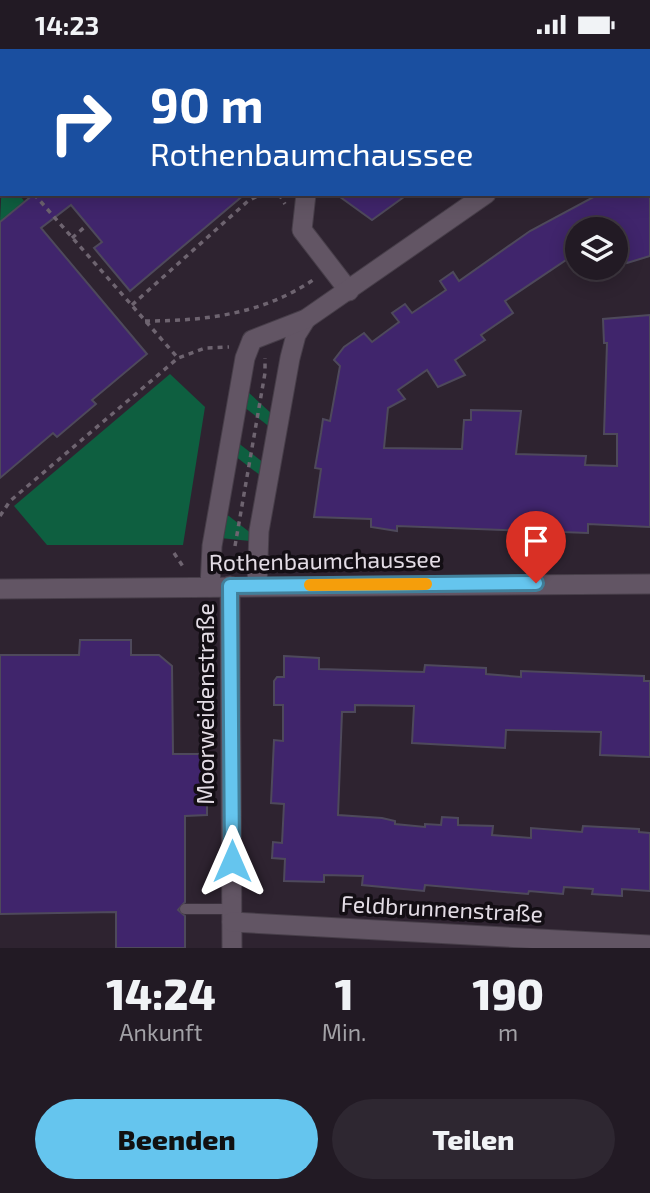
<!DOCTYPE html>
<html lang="de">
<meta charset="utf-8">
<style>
body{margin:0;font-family:"Exo 2",sans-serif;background:#2e2731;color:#f1f3f6;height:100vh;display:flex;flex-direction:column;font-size:26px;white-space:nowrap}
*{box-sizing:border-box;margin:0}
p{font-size:23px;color:#a2a1a6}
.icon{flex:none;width:38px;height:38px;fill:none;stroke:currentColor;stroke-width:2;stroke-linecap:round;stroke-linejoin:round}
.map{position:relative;height:899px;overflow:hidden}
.details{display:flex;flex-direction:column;background:#221a24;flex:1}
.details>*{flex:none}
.top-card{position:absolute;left:0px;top:0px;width:651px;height:147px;box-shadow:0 4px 18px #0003,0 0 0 2px #3f3841;background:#1a4fa0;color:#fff;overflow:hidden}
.fabs{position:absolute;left:565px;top:168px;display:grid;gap:14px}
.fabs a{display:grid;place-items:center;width:63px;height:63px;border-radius:50%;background:#221a24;box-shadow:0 4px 18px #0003,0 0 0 2px #3f3841;font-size:35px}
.pin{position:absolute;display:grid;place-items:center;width:60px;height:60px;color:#fff;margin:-72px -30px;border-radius:50% 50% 50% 0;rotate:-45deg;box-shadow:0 0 7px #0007}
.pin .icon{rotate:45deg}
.me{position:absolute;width:77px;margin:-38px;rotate:0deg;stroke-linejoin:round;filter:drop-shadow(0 0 5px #0008)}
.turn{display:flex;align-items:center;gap:24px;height:147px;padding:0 35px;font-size:32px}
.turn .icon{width:91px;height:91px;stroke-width:2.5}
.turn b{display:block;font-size:49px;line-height:60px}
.eta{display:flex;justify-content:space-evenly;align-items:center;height:119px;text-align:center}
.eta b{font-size:42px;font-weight:800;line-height:49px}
.primary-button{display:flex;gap:14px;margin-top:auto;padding:14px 35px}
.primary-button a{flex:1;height:80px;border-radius:42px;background:#65c5ee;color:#111;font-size:28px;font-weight:800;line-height:80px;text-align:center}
.primary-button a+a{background:#2e2731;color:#f1f3f6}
.status{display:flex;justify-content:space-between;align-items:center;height:49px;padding:0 35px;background:#221a24;direction:ltr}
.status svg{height:19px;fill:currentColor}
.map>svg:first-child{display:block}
</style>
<div class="status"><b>14:23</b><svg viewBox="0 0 49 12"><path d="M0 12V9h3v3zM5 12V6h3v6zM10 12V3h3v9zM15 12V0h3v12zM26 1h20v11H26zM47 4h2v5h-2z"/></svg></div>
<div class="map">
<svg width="650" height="899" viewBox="0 0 650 899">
<rect width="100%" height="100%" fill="#2e2330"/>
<g fill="#0e5f40">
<path d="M 2,130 L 2,145 L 19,145 L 24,152 L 0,173 Z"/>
<path d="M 170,325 L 205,358 L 183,496 L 47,496 L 14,457 Z"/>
<path d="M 247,342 L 273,366 L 271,379 L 244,358 Z"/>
<path d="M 237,393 L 264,414 L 261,427 L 235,407 Z"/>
<path d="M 225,464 L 252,485 L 250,492 L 220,489 Z"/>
</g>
<g fill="#40256c" stroke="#4e495b" stroke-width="2">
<path d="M 34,145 L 245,145 L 130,242 L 94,199 L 102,193 L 71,156 L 41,179 L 147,305 L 92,351 L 96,355 L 57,388 L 53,384 L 0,429 L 0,173 Z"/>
<path d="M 336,145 L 408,145 L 372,171 Z"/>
<path d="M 599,145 L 650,145 L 650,207 L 627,214 L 616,180 L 578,180 L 578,203 L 505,252 L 513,264 L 481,286 L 485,291 L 455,311 L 465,326 L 438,338 L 427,321 L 398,341 L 405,350 L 388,359 L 384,399 L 462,400 L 464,371 L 471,371 L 471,361 L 521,362 L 516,405 L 586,407 L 585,416 L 617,417 L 617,385 L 604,385 L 607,294 L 604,294 L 603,270 L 650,266 L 650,478 L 588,475 L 588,484 L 397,477 L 397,482 L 371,478 L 371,470 L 314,468 L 321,420 L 315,419 L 321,384 L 323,370 L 330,372 L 340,317 L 334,311 L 344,298 L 364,284 L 372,293 L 399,273 L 392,264 L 405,255 L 412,264 L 446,241 L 440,232 L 453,223 L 459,232 L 530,182 Z"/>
<path d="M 80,591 L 131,591 L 131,606 L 159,606 L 172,617 L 173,705 L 207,705 L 207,766 L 185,767 L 185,853 L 178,861 L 185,867 L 185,899 L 116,899 L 116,863 L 0,865 L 0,606 L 79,606 Z"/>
<path d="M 284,607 L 319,609 L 319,620 L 424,623 L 425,616 L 486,619 L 486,625 L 521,628 L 521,622 L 644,627 L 644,632 L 650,632 L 650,708 L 600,706 L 601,683 L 506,681 L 505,699 L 412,694 L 414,657 L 355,656 L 355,663 L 342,663 L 338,766 L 382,769 L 395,772 L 395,775 L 425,778 L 425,775 L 441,776 L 442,768 L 458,769 L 458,776 L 493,777 L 492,786 L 531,789 L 531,779 L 582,783 L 583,777 L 639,780 L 639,783 L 650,784 L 650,842 L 622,840 L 622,847 L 592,845 L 593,840 L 564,838 L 563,845 L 529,842 L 528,845 L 425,836 L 424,842 L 362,836 L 363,827 L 324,826 L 324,833 L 284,832 L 285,810 L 272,809 L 273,793 L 282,794 L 284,755 L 271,754 L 274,691 L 283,692 L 283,656 L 274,656 L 274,632 L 277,628 L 284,628 Z"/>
</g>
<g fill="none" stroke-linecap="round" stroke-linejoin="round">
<defs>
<g id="service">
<path d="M 27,2 L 29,0"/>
<path d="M 0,25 L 2,23"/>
<path d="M 185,860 L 232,860"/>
</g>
<g id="minor">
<path d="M 340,2 L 341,0"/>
<path d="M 649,63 L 650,63"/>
<path d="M 306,145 L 302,181 L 349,242"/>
<path d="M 230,537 L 232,899"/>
<path d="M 257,537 L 259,482 L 290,309 L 296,286 L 306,270"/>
<path d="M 210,538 L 212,497 L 245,309 L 252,291 L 306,270 L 486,145"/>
<path d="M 232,873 L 650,896"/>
</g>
<path id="secondary" d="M 0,540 L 650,535"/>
<g id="primary">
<path d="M 56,2 L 58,0"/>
<path d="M 0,49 L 2,48"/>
</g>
</defs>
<use href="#service" stroke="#473e49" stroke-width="11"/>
<use href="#minor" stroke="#473e49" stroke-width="21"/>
<use href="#secondary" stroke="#473e49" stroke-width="21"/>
<use href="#primary" stroke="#473e49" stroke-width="21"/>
<g stroke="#6e6470" stroke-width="3.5" stroke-dasharray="5 5" stroke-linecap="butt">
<path d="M 157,0 L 159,2"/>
<path d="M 312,2 L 312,0"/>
<path d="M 0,110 L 2,109"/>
<path d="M 0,128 L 2,126"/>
<path d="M 34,145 L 178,309"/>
<path d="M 279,145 L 285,155"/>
<path d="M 72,189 L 87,176"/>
<path d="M 132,256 L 248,152 L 261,145"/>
<path d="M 145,272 C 206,272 264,265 316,229"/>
<path d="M 0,467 L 10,452 L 178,309 L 205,299 L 229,298"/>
<path d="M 235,497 L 265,324 L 265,309"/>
<path d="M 174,504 L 184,519"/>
</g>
<use href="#service" stroke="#625564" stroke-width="10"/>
<use href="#minor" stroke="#625564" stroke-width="19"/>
<use href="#secondary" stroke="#625564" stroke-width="19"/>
<use href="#primary" stroke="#ab7f4a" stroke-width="19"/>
</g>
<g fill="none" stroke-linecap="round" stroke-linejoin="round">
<defs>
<path id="route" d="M 232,812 L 230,537 L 536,534"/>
</defs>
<use href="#route" stroke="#42809b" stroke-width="18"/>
<use href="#route" stroke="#65c5ee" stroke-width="12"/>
<path stroke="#f59e0b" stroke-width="12" d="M 310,536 L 426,535"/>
</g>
<g text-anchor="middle" stroke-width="7" stroke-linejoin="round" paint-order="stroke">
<g font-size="23" fill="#e3dce5" stroke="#130e14">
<text transform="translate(325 512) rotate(-1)" y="8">Rothenbaumchaussee</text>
<text transform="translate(206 655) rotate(-90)" y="8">Moorweidenstraße</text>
<text transform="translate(442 860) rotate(3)" y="8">Feldbrunnenstraße</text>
</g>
</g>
</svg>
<div class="fabs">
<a><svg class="icon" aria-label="layers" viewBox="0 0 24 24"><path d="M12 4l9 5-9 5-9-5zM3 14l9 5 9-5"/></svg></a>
</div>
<div class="pin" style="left:536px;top:534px;background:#d93025"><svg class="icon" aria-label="arrive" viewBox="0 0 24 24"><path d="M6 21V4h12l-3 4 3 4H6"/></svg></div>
<svg class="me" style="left:232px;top:812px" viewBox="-20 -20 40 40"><path d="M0-17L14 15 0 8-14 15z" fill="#65c5ee" stroke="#fff" stroke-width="4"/></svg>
<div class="top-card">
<div class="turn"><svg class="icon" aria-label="right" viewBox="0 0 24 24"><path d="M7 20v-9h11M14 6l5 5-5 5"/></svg><div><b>90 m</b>Rothenbaumchaussee</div></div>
</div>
</div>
<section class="details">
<div class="eta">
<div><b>14:24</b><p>Ankunft</p></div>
<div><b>1</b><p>Min.</p></div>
<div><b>190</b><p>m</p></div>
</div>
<div class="primary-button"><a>Beenden</a><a>Teilen</a></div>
</section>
